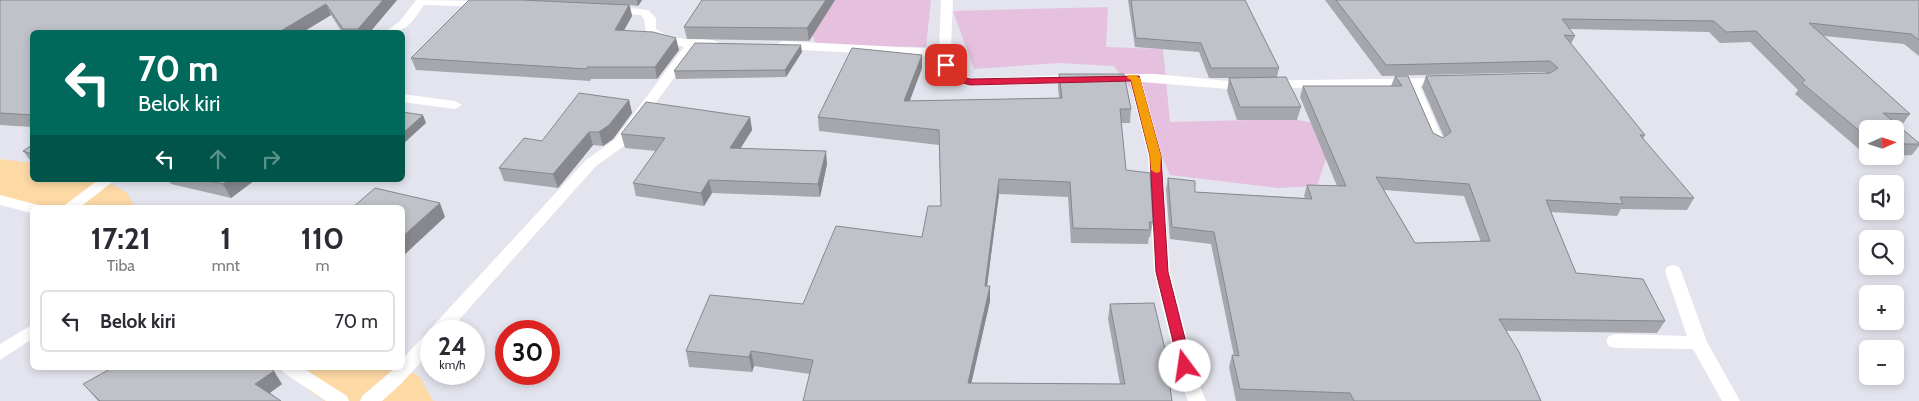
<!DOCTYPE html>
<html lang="id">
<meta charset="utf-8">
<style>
body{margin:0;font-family:Cabin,sans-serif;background:#f2f2f3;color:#2b2b33;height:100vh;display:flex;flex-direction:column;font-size:19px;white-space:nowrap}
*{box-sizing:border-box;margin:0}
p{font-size:16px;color:#7c7c81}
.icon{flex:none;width:28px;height:28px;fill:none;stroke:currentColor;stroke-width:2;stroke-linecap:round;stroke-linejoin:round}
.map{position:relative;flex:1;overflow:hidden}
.sheet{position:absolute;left:30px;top:205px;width:375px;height:165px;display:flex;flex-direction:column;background:#fff;border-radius:8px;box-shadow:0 2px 8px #0003}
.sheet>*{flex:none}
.top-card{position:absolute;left:30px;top:30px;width:375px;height:152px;border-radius:8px;box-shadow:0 2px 8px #0003;background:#00695c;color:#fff;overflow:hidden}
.needle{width:32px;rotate:87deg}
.fabs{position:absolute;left:1859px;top:120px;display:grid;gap:10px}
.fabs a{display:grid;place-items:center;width:45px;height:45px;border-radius:8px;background:#fff;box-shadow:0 2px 8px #0003;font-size:25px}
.speed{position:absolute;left:420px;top:320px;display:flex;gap:10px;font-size:25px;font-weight:700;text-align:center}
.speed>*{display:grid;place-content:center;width:65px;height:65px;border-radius:50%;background:#fff;box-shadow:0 2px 8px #0003;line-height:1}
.speed small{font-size:12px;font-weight:400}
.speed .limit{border:8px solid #d22;background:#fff;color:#111}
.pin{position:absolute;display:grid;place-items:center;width:42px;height:42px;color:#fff;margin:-21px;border-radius:10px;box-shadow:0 2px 8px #0006}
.me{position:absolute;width:55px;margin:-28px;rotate:346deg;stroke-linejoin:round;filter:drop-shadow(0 0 4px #0008)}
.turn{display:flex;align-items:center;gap:18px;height:105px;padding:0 25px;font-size:22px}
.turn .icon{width:65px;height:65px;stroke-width:2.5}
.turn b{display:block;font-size:35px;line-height:42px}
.lanes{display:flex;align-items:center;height:48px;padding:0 25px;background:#0003;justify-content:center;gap:25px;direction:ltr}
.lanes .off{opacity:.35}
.eta{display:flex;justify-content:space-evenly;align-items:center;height:85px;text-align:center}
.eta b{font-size:30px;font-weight:700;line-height:35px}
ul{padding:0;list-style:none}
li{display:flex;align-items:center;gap:15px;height:62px;margin:0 10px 8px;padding:0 15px;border:2px solid #e1e1e2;border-radius:8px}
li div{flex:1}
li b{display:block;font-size:19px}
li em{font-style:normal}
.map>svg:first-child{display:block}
</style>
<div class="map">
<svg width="1919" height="401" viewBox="0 0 1919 401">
<rect width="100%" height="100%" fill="#e4e4ee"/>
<g fill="#e5c1df">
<path d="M 797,0 L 931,0 L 926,47 L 817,46 Z"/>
<path d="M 1108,7 L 1106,47 L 1163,49 L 1170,122 L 1294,119 L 1322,125 L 1333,137 L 1317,186 L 1278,188 L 1170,175 L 1134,94 L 1114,66 L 1059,63 L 974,69 L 953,11 Z"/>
</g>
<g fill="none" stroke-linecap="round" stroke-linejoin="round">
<g fill="#fdd9a5" fill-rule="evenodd">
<path d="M 0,159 L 32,163 L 32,180 L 104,180 L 126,192 L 136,208 L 45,208 L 0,203 Z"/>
<path d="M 402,366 L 420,377 L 433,401 L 325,401 L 309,391 L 297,368 Z"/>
</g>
<g fill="#fff" fill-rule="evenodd">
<path d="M 416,0 L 485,1 L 491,4 L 485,7 L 424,5 C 412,22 408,32 385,32 L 400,21 Z"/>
<path d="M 941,0 L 953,0 L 951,49 L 958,74 L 971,78 L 1079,75 L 1085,79 L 1079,83 L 970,86 L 948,80 L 940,57 L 782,49 L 776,45 L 782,41 L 939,49 Z"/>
<path d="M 611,6 L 648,10 L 656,18 L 656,29 C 663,33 670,37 678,38 C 689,41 712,36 720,44 L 714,48 L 696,48 L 624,146 L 596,166 L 449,331 L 431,333 L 433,326 L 586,160 L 614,140 L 684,47 L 661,41 L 646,33 L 644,19 L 641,15 L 607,12 L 607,8 Z"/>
<path d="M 1104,74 L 1155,74 L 1228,81 L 1443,78 L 1448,79 L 1449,82 L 1448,85 L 1420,86 L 1445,144 L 1438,148 L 1431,144 L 1407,86 L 1228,89 L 1142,82 L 1162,156 L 1170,272 L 1199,384 L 1206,401 L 1188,401 L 1181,384 L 1154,272 L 1148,156 L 1130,82 L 1099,81 L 1098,78 L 1099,75 Z"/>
<path d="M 402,94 L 455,101 L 462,105 L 455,109 L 402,102 Z"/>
<path d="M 98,180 L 115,180 L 79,208 L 61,208 Z"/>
<path d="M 0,195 L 38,205 L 40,208 L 32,208 L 32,213 L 0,205 Z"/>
<path d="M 1673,265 L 1679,267 L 1681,271 L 1707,342 L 1740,401 L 1722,401 L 1693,349 L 1615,348 L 1609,346 L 1606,341 L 1609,336 L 1615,334 L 1687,336 L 1665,271 L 1667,267 Z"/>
<path d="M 32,325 L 32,339 L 0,360 L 0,344 Z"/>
<path d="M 431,334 L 431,351 L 401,384 L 382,401 L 360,401 L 362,396 L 395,368 L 402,368 L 402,359 L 425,335 Z"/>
<path d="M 281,368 L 303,368 L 347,396 L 349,401 L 326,401 L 284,373 Z"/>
</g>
</g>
<g fill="#a5a7ad" fill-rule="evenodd">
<path d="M 0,0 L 397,0 L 370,32 L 342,32 L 331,15 L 303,32 L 32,32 L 32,127 L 0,125 Z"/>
<path d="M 469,0 L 642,0 L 638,6 L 630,5 L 632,16 L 624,30 L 679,50 L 657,79 L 591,79 L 590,81 L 416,70 L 411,58 Z"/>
<path d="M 702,0 L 835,0 L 809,41 L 687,39 L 684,27 Z"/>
<path d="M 1128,0 L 1245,0 L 1279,68 L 1277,77 L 1301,107 L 1297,120 L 1237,120 L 1227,91 L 1229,78 L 1209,78 L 1199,52 L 1135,47 Z"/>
<path d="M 1325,0 L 1919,0 L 1919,56 L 1904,44 L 1824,36 L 1910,114 L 1902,125 L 1897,125 L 1919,143 L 1919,146 L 1912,155 L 1895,156 L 1895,129 L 1868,129 L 1867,156 L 1795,94 L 1798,90 L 1750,42 L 1720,43 L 1709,32 L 1570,29 L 1575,36 L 1571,44 L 1645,135 L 1643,139 L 1694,198 L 1687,210 L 1621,209 L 1617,216 L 1551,212 L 1576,273 L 1665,321 L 1657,333 L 1506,331 L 1541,401 L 1236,401 L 1229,367 L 1232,355 L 1234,356 L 1211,244 L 1170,239 L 1166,189 L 1168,178 L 1195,192 L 1305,198 L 1304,196 L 1307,185 L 1337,186 L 1300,97 L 1303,86 L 1391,86 L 1395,76 L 1408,76 L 1433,133 L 1443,138 L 1444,137 L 1422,87 L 1426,76 L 1546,73 L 1545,72 L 1382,76 ZM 1384,190 L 1464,196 L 1481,242 L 1415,243 Z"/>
<path d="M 802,52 L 786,77 L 676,79 L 674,71 Z"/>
<path d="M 922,68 L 910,101 L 1059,98 L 1058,87 L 1059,74 L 1131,109 L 1130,123 L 1121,123 L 1126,170 L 1153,222 L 1150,237 L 1149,237 L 1148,244 L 1071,243 L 1068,197 L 999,194 L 987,286 L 990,286 L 990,301 L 971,383 L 1120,384 L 1108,319 L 1110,304 L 1169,366 L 1168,373 L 1172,401 L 810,374 L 754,366 L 752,372 L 689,367 L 686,351 L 803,304 L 922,237 L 941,206 L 939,145 L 819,131 L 818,117 Z"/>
<path d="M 629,100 L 632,113 L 613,139 L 603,146 L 593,145 L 558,188 L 504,181 L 499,168 L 542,141 Z"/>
<path d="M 750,117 L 752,130 L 741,148 L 827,164 L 820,197 L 712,193 L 704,206 L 636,196 L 633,183 L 656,151 L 625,148 L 621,134 Z"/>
<path d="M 32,145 L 32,163 L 23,151 Z"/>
<path d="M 168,180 L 255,180 L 231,198 L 171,184 Z"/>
<path d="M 83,384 L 282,384 L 270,393 L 281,401 L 98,401 Z"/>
</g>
<g fill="#86888d">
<path d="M 383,0 L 397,0 L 370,32 L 360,32 L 358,29 Z"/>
<path d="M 637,0 L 642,0 L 638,6 Z"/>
<path d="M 826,0 L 835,0 L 809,41 L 807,28 Z"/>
<path d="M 326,4 L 331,15 L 303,32 L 279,32 Z"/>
<path d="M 629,5 L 632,16 L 618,41 L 615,30 Z"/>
<path d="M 676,38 L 679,50 L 657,79 L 655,67 Z"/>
<path d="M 801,45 L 802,52 L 786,77 L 785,70 Z"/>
<path d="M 922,55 L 922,68 L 904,115 L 904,101 Z"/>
<path d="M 629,100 L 632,113 L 613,139 L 603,146 L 599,132 Z"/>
<path d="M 423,115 L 426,123 L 402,145 L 402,134 Z"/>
<path d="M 750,117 L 752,130 L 732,161 L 730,148 Z"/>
<path d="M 589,132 L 593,145 L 558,188 L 553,174 Z"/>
<path d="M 826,151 L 827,164 L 820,197 L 818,184 Z"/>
<path d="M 999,179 L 999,194 L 985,301 L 985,286 Z"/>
<path d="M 229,180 L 255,180 L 231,198 L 223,184 Z"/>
<path d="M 709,180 L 712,193 L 704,206 L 701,193 Z"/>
<path d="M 440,203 L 445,217 L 402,257 L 402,237 Z"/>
<path d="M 990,286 L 990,301 L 968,398 L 968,383 Z"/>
<path d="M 751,351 L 754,366 L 752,372 L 749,357 Z"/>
<path d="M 274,371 L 282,384 L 264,397 L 255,384 Z"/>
</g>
<g fill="#c0c2c9" stroke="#86888d" fill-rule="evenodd">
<path d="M 0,0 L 383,0 L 358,29 L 343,29 L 326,4 L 279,32 L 32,32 L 32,115 L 0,113 Z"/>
<path d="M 469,0 L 522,0 L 629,5 L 615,30 L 653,32 L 676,38 L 655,67 L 587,67 L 587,69 L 411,58 Z"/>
<path d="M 702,0 L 826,0 L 807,28 L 684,27 Z"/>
<path d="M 1131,0 L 1245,0 L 1279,68 L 1211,68 L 1201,43 L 1136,38 Z"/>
<path d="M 1336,0 L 1919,0 L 1919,40 L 1911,34 L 1809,23 L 1910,114 L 1883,113 L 1919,143 L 1919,144 L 1895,144 L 1895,129 L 1868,129 L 1868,138 L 1802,83 L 1805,80 L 1756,31 L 1726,32 L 1714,21 L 1562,19 L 1575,36 L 1564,35 L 1645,135 L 1640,135 L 1694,198 L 1620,197 L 1623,204 L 1546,200 L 1576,273 L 1643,279 L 1665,321 L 1499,319 L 1519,352 L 1541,401 L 1354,401 L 1350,393 L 1240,389 L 1232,355 L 1239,356 L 1214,232 L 1172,227 L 1168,178 L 1195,181 L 1195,192 L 1312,199 L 1307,185 L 1346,186 L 1303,86 L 1402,86 L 1395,76 L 1408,76 L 1433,133 L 1443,138 L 1451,132 L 1426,76 L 1550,73 L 1558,68 L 1550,61 L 1386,65 ZM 1376,177 L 1469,184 L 1490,241 L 1415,243 Z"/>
<path d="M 695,43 L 801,45 L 785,70 L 674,71 Z"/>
<path d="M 852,48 L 922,55 L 904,101 L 1062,98 L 1059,74 L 1124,74 L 1131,109 L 1120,109 L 1126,170 L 1150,173 L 1153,222 L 1149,222 L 1150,230 L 1073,228 L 1070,182 L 999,179 L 985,286 L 990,286 L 968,383 L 1125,384 L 1110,304 L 1154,303 L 1169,366 L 1167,366 L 1172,401 L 803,401 L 813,360 L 751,351 L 749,357 L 686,351 L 710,295 L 803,304 L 836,226 L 922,237 L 928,206 L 941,206 L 939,130 L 818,117 Z"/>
<path d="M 1286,77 L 1301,107 L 1240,107 L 1229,78 Z"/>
<path d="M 579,93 L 629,100 L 609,125 L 599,132 L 589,132 L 553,174 L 499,168 L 524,138 L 542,141 Z"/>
<path d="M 646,102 L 750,117 L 730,148 L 826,151 L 818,184 L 709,180 L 701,193 L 633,183 L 665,138 L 621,134 Z"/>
<path d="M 402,112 L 423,115 L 402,134 Z"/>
<path d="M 32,145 L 32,154 L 23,151 Z"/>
<path d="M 205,180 L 229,180 L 223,184 Z"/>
<path d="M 375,188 L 440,203 L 402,237 L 402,208 L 352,208 Z"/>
<path d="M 112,368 L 268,368 L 274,371 L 255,384 L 281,401 L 100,401 L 83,384 Z"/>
</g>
<path fill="#e11d48" stroke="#92132f" d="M 943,63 L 950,63 L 957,75 L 970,79 L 1139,76 L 1161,156 L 1168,272 L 1192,366 L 1190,369 L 1181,369 L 1179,366 L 1156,272 L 1150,156 L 1131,81 L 970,85 L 949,79 L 942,65 Z"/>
<path fill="#f59e0b" d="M 1128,75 L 1135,75 L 1140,78 L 1161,156 L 1160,172 L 1156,173 L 1151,170 L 1150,156 L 1131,80 L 1127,78 Z"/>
</svg>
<div class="fabs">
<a><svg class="needle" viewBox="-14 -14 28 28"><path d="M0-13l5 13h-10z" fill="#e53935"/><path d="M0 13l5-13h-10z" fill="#7c7c81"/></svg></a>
<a><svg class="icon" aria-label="sound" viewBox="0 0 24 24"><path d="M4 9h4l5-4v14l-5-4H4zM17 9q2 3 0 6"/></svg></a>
<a><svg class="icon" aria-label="search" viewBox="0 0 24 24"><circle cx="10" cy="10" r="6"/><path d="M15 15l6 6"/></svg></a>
<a>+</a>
<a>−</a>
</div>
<div class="speed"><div>24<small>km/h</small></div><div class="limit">30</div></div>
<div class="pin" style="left:946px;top:65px;background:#d93025"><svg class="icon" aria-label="arrive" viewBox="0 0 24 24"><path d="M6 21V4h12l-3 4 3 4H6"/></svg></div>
<svg class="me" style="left:1185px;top:366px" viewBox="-20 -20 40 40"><circle r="19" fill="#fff"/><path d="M0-13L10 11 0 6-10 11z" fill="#e11d48"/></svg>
<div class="top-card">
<div class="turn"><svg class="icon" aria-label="left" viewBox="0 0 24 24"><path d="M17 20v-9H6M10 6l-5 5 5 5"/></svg><div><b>70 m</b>Belok kiri</div></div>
<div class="lanes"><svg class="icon" aria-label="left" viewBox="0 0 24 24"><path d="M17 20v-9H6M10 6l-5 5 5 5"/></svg><svg class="icon off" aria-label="ahead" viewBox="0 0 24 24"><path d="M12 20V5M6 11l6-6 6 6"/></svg><svg class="icon off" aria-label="right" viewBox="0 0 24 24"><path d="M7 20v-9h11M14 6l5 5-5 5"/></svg></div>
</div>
<section class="sheet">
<div class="eta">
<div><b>17:21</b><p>Tiba</p></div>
<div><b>1</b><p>mnt</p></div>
<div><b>110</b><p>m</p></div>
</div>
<ul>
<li><svg class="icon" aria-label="left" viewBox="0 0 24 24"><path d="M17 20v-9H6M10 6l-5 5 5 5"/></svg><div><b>Belok kiri</b></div><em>70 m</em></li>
</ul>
</section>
</div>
